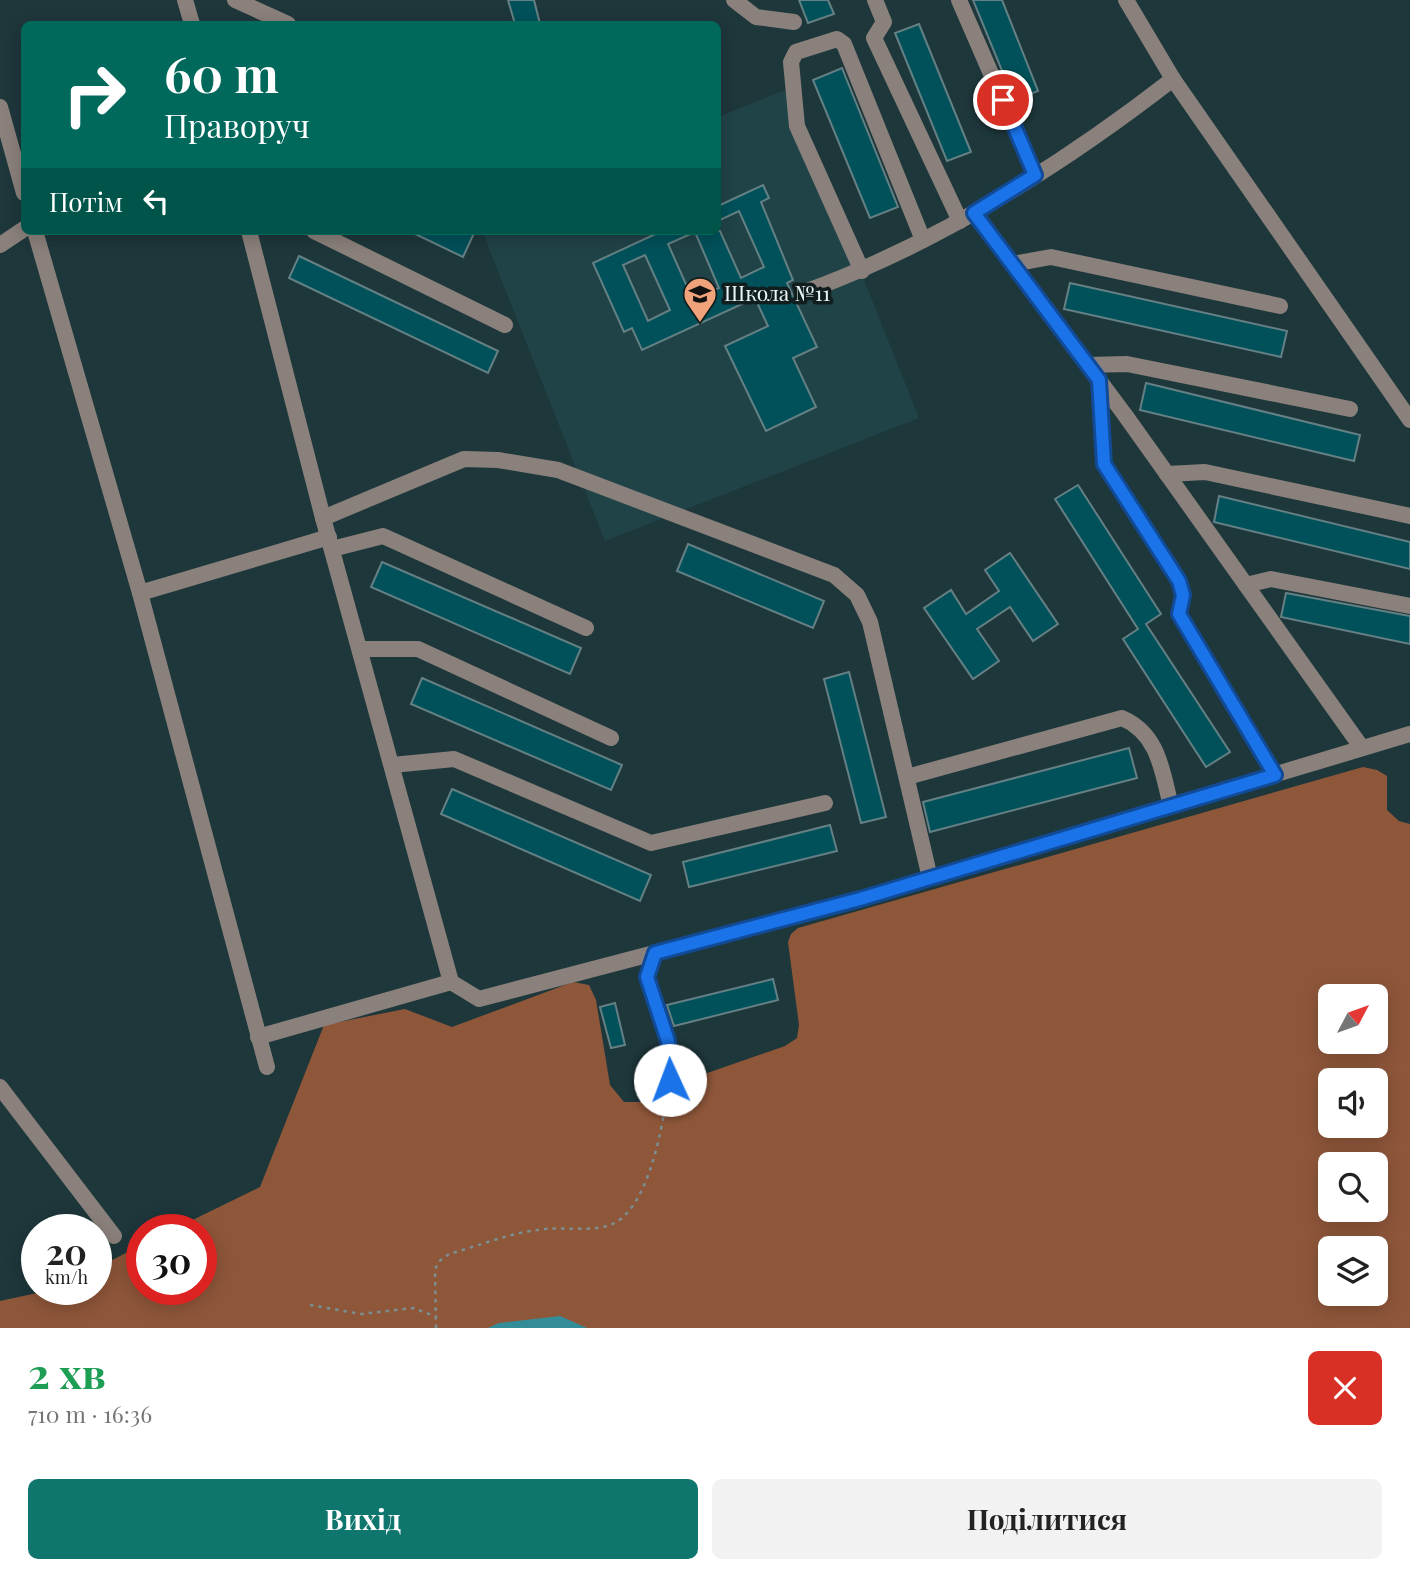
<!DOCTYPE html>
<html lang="uk">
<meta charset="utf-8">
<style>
body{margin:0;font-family:"Playfair Display",serif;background:#f2f2f2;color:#222;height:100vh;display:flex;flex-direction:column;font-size:26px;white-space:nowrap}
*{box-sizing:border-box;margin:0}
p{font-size:23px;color:#767676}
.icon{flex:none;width:38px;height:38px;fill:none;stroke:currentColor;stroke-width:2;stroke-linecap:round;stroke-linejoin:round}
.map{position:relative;height:1328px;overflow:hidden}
.sheet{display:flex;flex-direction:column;background:#fff;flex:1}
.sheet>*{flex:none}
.banner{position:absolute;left:21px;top:21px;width:700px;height:214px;border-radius:10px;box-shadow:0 4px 18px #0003;background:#00695c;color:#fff;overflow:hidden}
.needle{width:46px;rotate:49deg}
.tools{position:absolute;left:1318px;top:984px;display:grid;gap:14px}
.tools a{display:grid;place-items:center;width:70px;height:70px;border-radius:10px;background:#fff;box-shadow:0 4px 18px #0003;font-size:35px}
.speed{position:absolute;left:21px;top:1214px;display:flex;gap:14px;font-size:35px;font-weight:700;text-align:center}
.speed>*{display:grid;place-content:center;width:91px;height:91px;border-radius:50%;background:#fff;box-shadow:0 4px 18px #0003;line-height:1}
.speed small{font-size:18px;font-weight:400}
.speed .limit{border:10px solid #d22;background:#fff;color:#111}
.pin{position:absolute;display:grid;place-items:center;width:60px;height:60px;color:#fff;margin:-30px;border:4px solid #fff;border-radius:50%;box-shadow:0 2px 7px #0007}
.me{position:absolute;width:77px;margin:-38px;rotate:358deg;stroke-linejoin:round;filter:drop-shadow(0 0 5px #0008)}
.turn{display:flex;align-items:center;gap:24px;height:147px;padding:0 28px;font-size:32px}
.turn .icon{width:91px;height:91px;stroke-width:2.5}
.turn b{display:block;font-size:49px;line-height:60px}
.then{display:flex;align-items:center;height:66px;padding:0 28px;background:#0003;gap:14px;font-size:26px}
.round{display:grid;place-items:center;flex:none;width:74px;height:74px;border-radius:10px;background:#f2f2f2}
.head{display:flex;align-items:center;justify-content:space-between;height:119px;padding:0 28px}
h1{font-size:42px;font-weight:700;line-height:52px;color:#1e9e55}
.button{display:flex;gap:14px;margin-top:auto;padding:14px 28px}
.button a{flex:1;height:80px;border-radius:10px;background:#0f766e;color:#fff;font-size:28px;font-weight:700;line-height:80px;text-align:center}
.button a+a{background:#f2f2f2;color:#222}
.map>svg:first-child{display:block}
</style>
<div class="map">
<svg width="1410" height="1328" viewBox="0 0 1410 1328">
<rect width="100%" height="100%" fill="#1e373b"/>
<path fill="#204348" d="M 788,89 L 919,418 L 605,541 L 482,231 L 718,231 L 718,117 Z"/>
<path fill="#8f573a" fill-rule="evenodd" d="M 1363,767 L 1377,770 L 1387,776 L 1387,810 L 1399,821 L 1410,824 L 1410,1328 L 0,1328 L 0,1301 L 51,1290 L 96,1290 L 96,1268 L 142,1245 L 142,1290 L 201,1290 L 201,1230 L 172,1230 L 260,1187 L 324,1025 L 405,1009 L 452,1027 L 573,982 L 589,985 L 596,1000 L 610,1085 L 624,1102 L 640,1102 L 653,1092 L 785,1046 L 797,1038 L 799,1025 L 788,942 L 791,934 L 798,928 ZM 1330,996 L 1376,996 L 1376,1041 L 1330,1041 ZM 1330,1080 L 1376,1080 L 1376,1125 L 1330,1125 ZM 1330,1164 L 1376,1164 L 1376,1209 L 1330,1209 ZM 1330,1248 L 1376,1248 L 1376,1293 L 1330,1293 Z"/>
<path fill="#328d99" d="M 560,1316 L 587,1328 L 488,1328 L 499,1323 Z"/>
<g fill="#00515a" stroke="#658084" stroke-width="2" fill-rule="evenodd">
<path d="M 508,0 L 534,0 L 540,24 L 515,24 Z"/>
<path d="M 799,0 L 828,0 L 834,14 L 808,23 Z"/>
<path d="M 973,0 L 1002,0 L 1038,91 L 1014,100 Z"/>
<path d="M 919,24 L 971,152 L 947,161 L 895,33 Z"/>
<path d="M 842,68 L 898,207 L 870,218 L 813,80 Z"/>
<path d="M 763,185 L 769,198 L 761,202 L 793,280 L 787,283 L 817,347 L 793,358 L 816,407 L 766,431 L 725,346 L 768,326 L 755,298 L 642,350 L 632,328 L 624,332 L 593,263 L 662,231 L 720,231 L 741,278 L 764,267 L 739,211 L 718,221 L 718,206 ZM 695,232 L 719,288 L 693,300 L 668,244 ZM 645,255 L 670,310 L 648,321 L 623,265 Z"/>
<path d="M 409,231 L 475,231 L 463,257 Z"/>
<path d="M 299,256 L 498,351 L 488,373 L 289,278 Z"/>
<path d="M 1070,283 L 1287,331 L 1281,357 L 1064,309 Z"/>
<path d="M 1146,383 L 1360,435 L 1354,461 L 1140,410 Z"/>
<path d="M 1078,485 L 1161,614 L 1146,624 L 1230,752 L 1206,767 L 1123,639 L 1138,629 L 1055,499 Z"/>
<path d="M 1219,496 L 1410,542 L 1410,569 L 1214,522 Z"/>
<path d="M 688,544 L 824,601 L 813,628 L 677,571 Z"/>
<path d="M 1010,553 L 1058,624 L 1033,641 L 1010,607 L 977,629 L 999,661 L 973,679 L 924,608 L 951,590 L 966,614 L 999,591 L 985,570 Z"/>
<path d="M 382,562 L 581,648 L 570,674 L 371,587 Z"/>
<path d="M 1286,593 L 1410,616 L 1410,644 L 1281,617 Z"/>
<path d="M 849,672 L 886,817 L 861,823 L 824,679 Z"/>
<path d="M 422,678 L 622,765 L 611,790 L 411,704 Z"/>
<path d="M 1129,748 L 1137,778 L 930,832 L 923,802 Z"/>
<path d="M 452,789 L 651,875 L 640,901 L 441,814 Z"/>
<path d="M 830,825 L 837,851 L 689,887 L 683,862 Z"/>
<path d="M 773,979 L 778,1000 L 674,1026 L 667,1005 Z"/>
<path d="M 615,1003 L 625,1045 L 611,1048 L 600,1007 Z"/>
</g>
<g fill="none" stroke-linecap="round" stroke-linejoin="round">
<g stroke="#7a8f92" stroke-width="2.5" stroke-dasharray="3.5 5" stroke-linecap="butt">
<path d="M 310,1305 L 361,1314 L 413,1308 L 437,1317"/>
<path d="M 436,1328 L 435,1270 L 438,1262 L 449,1254 C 478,1246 507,1234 537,1230 C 560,1226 584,1232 607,1226 C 647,1216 662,1129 667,1095"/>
</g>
<g stroke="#8b817c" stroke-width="16">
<path d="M 185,0 L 192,24"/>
<path d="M 235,0 L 288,24"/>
<path d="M 734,0 L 756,17 L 794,22"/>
<path d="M 875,0 L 884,22 L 874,38 L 960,221"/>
<path d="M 959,0 L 1035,175"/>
<path d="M 1126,0 L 1173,79 L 1410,420"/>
<path d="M 0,107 L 24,193"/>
<path d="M 974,213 L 1125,415 L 1362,748"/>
<path d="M 35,231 L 140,593 L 267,1067"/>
<path d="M 249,231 L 323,518 L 451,982 L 479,999 L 860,899 L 1410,734"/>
<path d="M 314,231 L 505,325"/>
<path d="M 0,245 L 24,229"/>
<path d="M 1012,264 L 1051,257 L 1280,306"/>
<path d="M 862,271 L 797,126 L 791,62 L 796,52 L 837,39 L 844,44 L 923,240"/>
<path d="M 807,291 C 939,243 1062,165 1173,79"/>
<path d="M 1088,365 L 1127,364 L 1350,409"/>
<path d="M 1099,380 L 1104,464 L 1179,581 L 1183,595 L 1179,614 L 1275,775"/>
<path d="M 1167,474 L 1205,472 L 1410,516"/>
<path d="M 323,518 L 464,459 L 498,460 L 558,470 L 834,575 L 857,595 L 870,622 L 930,878"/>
<path d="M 332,549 L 383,536 L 586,628"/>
<path d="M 1246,585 L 1271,579 L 1410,606"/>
<path d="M 140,593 L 329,537"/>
<path d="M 360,649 L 418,649 L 611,738"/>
<path d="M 392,765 L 454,759 L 651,843 L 825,803"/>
<path d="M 907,777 L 1122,718 C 1159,734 1162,771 1171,806"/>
<path d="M 655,953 L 647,977 L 668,1041 L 670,1080"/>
<path d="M 258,1037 L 451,982"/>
<path d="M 0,1087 L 114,1236"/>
</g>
</g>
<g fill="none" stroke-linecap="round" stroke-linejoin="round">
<defs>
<path id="route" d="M 670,1080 L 668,1041 L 647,977 L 655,953 L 860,899 L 1275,775 L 1179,614 L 1183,595 L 1179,581 L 1104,464 L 1099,380 L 974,213 L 1035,175 L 1003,100"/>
</defs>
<use href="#route" stroke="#114b97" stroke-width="18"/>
<use href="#route" stroke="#1a73e8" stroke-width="12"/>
</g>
<defs>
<symbol id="school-pin" viewBox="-11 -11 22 30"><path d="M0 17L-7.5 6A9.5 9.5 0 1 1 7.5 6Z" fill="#f0a27a" stroke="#121d1e"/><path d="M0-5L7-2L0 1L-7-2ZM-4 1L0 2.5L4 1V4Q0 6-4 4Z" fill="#111"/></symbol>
</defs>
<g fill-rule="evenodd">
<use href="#school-pin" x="681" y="275" width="38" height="52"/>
</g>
<g text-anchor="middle" stroke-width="7" stroke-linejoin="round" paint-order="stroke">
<g font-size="21" fill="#e7f6f8" stroke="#121d1e" text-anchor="start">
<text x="724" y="301">Школа №11</text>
</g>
</g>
</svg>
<div class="tools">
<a><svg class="needle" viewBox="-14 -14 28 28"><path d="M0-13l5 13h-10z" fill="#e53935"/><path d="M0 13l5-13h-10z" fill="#767676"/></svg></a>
<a><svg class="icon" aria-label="sound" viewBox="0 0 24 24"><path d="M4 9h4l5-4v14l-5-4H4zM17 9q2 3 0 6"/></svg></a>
<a><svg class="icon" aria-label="search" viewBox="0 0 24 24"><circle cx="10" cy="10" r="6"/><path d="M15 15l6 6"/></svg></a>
<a><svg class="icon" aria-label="layers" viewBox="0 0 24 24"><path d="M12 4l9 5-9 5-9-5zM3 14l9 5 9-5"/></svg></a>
</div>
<div class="speed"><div>20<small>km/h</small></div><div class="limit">30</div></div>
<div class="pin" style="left:1003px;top:100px;background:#d93025"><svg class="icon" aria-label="arrive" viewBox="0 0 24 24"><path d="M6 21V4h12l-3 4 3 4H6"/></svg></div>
<svg class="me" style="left:670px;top:1080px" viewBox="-20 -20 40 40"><circle r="19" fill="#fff"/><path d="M0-13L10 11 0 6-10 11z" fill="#1a73e8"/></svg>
<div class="banner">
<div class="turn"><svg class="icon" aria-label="right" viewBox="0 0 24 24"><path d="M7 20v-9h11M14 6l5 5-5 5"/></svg><div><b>60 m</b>Праворуч</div></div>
<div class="then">Потім<svg class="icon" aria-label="left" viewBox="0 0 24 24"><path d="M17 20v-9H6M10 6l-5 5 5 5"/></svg></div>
</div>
</div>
<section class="sheet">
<div class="head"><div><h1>2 хв</h1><p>710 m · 16:36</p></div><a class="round" style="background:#d93025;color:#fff"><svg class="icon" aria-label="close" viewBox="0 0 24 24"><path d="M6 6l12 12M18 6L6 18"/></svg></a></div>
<div class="button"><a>Вихід</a><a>Поділитися</a></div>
</section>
